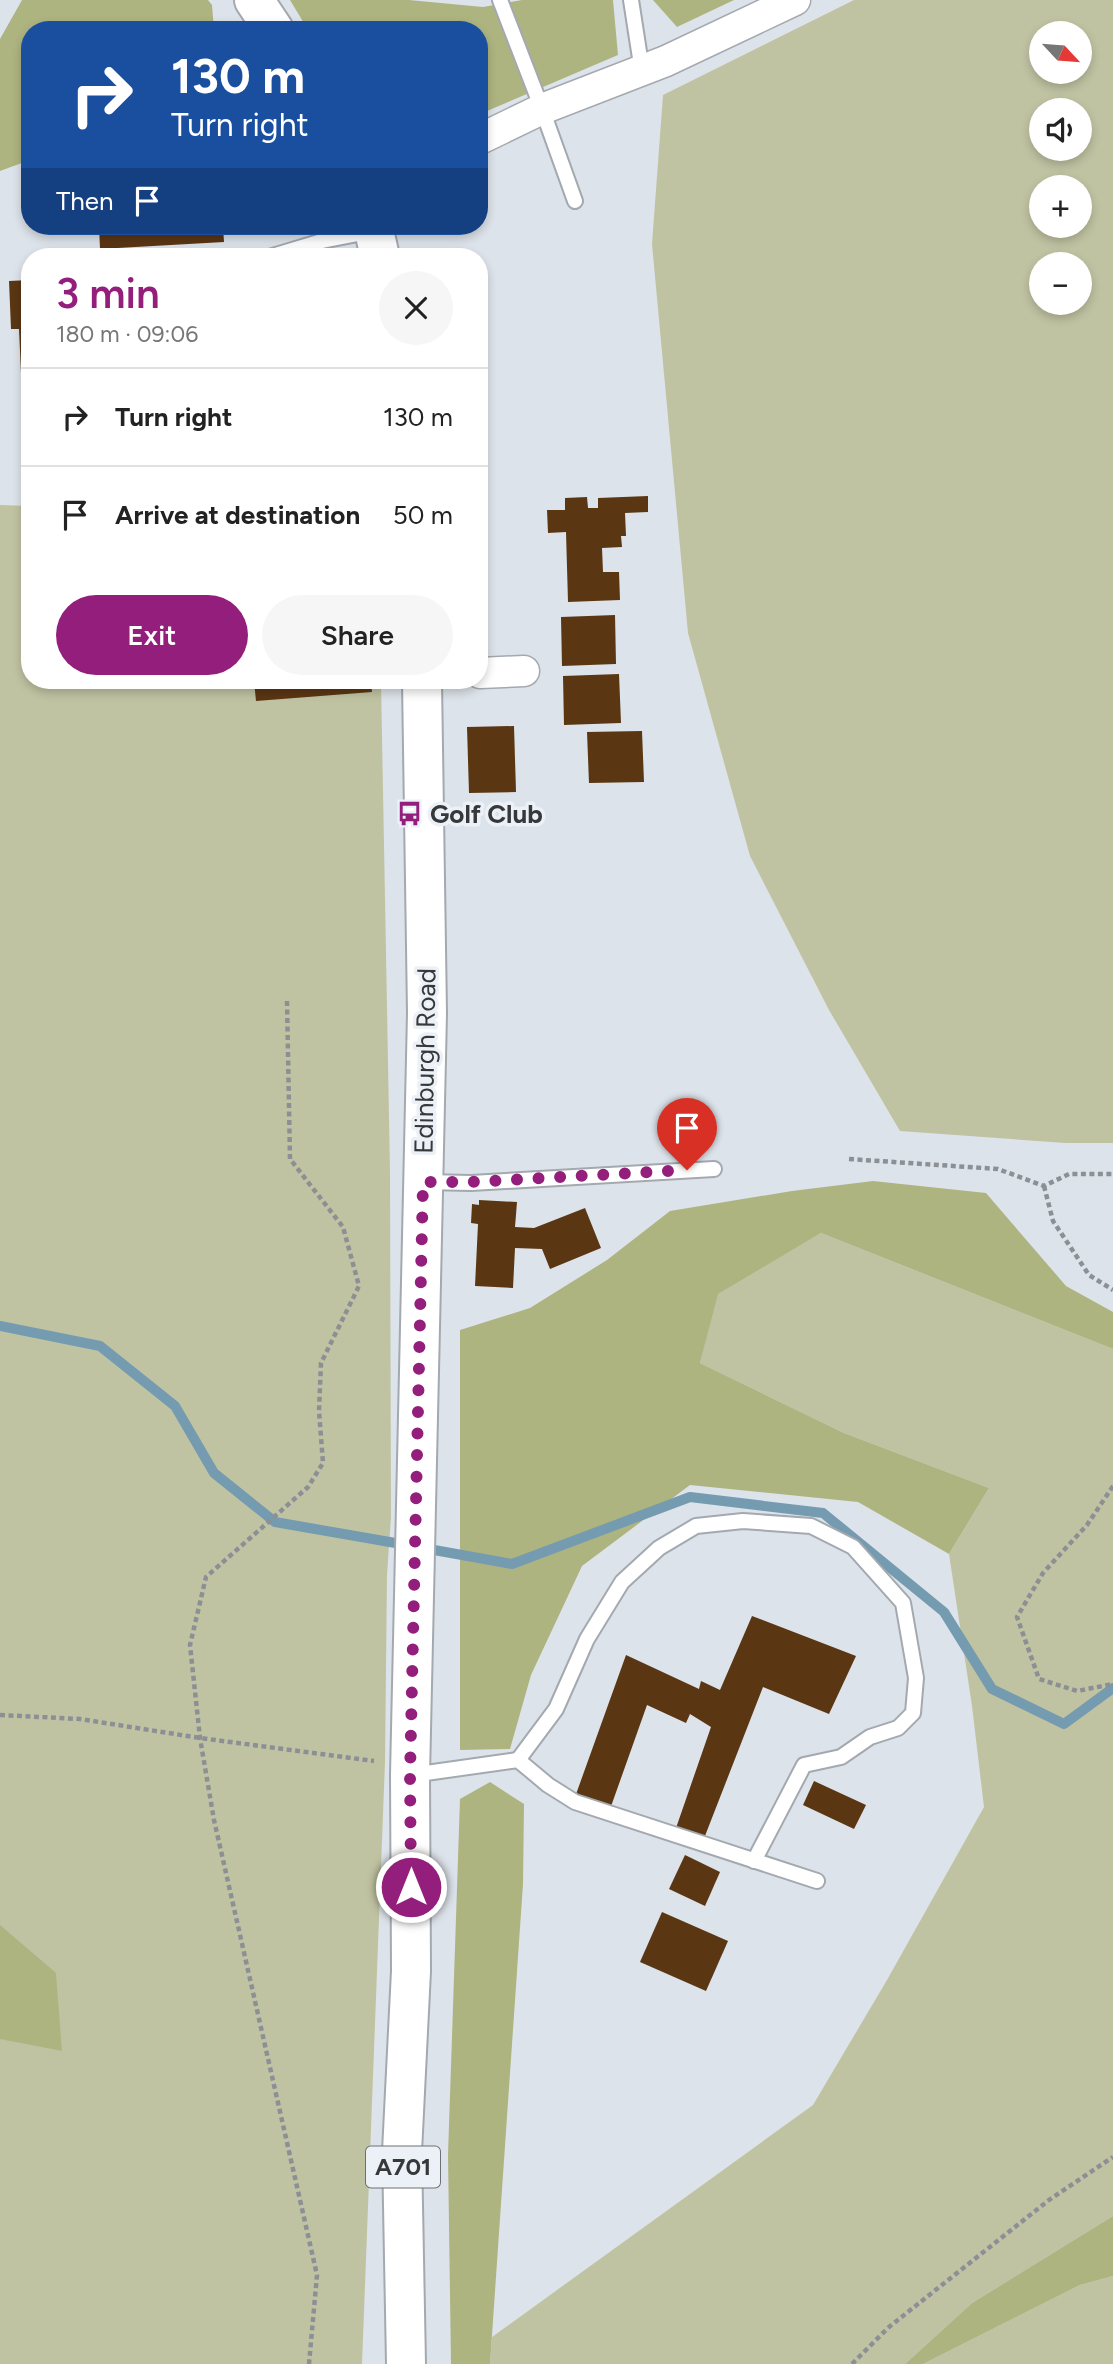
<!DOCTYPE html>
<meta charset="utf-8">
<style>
body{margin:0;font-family:Figtree,sans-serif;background:#f6f6f6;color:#222;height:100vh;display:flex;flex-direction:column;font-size:26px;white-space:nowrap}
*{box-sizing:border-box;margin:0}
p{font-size:23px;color:#767676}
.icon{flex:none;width:38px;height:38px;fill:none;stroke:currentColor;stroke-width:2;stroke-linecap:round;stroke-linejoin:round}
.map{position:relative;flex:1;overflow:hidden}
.side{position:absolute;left:21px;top:248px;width:467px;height:441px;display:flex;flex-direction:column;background:#fff;border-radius:28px;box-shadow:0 4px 10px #0003}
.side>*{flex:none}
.guide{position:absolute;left:21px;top:21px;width:467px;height:214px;border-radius:28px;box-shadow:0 4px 10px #0003;background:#1a4fa0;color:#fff;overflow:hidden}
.needle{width:46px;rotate:116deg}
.tools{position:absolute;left:1029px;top:21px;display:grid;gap:14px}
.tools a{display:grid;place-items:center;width:63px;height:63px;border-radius:50%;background:#fff;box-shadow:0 4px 10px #0003;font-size:35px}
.pin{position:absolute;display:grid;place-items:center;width:60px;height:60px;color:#fff;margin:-72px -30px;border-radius:50% 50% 50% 0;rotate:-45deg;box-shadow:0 0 7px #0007}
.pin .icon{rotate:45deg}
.me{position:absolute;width:77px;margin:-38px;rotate:0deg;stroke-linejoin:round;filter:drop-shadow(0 0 5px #0008)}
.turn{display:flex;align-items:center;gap:24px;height:147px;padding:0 35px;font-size:32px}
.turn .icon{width:91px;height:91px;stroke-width:2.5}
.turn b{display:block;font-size:49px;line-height:60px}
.then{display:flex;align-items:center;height:66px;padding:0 35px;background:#0003;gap:14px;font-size:26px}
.round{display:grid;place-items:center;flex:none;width:74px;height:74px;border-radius:37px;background:#f6f6f6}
.headline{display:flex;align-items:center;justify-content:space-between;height:119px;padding:0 35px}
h1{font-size:42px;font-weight:600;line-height:52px;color:#931e7b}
.primary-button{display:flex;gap:14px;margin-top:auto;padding:14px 35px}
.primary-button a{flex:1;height:80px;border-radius:42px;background:#931e7b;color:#fff;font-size:28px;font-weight:600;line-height:80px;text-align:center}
.primary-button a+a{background:#f6f6f6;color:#222}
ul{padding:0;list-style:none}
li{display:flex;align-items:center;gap:21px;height:98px;padding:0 35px;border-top:2px solid #e0e0e0}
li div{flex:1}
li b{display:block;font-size:26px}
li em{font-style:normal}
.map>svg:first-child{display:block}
</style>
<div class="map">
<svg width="1113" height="2364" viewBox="0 0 1113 2364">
<rect width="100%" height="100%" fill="#dde3ea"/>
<g fill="#c0c3a2" fill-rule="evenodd">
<path d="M 854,0 L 1113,0 L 1113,1143 L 1065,1143 L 900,1131 L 829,1010 L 750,856 L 688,633 L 652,244 L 663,95 ZM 1041,33 L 1080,33 L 1080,72 L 1041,72 ZM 1041,110 L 1080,110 L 1080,149 L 1041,149 ZM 1041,187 L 1080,187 L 1080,226 L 1041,226 ZM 1041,264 L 1080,264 L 1080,303 L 1041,303 Z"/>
<path d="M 0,505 L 30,506 L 30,681 L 381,681 L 390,1171 L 391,1517 L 387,1575 L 385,1762 L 362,2364 L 0,2364 Z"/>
<path d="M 821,1233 L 1113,1349 L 1113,2216 L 972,2303 L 905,2364 L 490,2364 L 492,2337 L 813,2105 L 887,1980 L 984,1807 L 972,1706 L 949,1554 L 989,1488 L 844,1433 L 700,1363 L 717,1294 Z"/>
<path d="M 1113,2276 L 1113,2364 L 923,2364 L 1080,2285 Z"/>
</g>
<g fill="#aeb480">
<path d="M 22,0 L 208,0 L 212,5 L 214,30 L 30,30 L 30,160 L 0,171 L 0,39 Z"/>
<path d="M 290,0 L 409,0 L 483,7 L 522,0 L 613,0 L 618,55 L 480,114 L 480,30 L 308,30 Z"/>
<path d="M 653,0 L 734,0 L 677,27 Z"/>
<path d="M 873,1181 L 986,1193 L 1066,1286 L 1113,1312 L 1113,1349 L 821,1233 L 718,1294 L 700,1363 L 844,1433 L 989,1488 L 949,1554 L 858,1502 L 690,1485 L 582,1566 L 531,1675 L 510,1749 L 460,1750 L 460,1330 L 530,1308 L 607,1260 L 670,1211 L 792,1191 Z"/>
<path d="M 490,1782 L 524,1804 L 523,1884 L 490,2364 L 451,2364 L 448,2155 L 460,1799 Z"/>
<path d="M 0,1925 L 56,1973 L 62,2051 L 0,2039 Z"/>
<path d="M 1113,2216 L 1113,2276 L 1080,2285 L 923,2364 L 905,2364 L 972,2303 Z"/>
</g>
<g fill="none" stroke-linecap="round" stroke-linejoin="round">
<g stroke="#759bb1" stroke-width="10">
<path d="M 0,1326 L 100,1346 L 175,1406 L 214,1473 L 275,1522 L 407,1545"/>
<path d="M 423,1548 L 512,1564 L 690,1497 L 823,1513 L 944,1612 L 992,1689 L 1064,1724 L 1113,1688"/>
</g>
</g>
<g fill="#5a3613">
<path d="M 99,226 L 223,226 L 224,242 L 100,249 Z"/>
<path d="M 219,251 L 219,257 L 144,257 L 144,255 Z"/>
<path d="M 30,280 L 30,372 L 21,373 L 19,329 L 11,329 L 9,281 Z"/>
<path d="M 648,496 L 648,512 L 625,513 L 626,536 L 621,536 L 622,547 L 602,548 L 603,572 L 619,572 L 620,600 L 568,602 L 566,532 L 548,533 L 547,510 L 565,510 L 565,498 L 587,497 L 588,508 L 598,508 L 598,498 Z"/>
<path d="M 615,615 L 616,664 L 562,666 L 561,617 Z"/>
<path d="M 619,674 L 621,723 L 564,725 L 563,676 Z"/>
<path d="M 254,681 L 371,681 L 372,692 L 256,701 Z"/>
<path d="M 514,726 L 516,792 L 469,793 L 467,727 Z"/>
<path d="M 642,731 L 644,782 L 589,783 L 587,732 Z"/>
<path d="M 479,1200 L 517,1202 L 515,1227 L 534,1228 L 585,1208 L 601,1248 L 550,1269 L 542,1249 L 515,1248 L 513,1288 L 475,1286 L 478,1224 L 471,1223 L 472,1204 L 479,1205 Z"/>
<path d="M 752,1616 L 856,1656 L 829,1714 L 763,1687 L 703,1841 L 676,1828 L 711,1727 L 690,1714 L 686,1723 L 647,1705 L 609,1812 L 575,1797 L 626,1655 L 699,1689 L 701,1681 L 720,1690 Z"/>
<path d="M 814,1781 L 866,1805 L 854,1829 L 803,1805 Z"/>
<path d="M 685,1855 L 720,1872 L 705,1906 L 669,1889 Z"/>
<path d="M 662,1912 L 728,1941 L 706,1991 L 640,1962 Z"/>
</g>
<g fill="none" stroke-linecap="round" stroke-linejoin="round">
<defs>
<g id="lane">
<path d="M 500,0 L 542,109 L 575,201"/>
<path d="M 631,0 L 642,71"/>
<path d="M 269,257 L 322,241 L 373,231"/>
<path d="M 425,1182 L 471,1183 L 714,1169"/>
<path d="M 518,1760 L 556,1709 L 587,1639 L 622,1582 L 659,1548 L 696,1526 L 743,1521 L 811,1526 L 853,1547 L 903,1603 L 916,1678 L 913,1713 L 898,1728 L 870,1737 L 841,1757 L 804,1765 L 754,1861"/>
<path d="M 412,1775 L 518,1760 L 548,1785 L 575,1802 L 817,1881"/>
</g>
<g id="street">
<path d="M 480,139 L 542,109 L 666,61 L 795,0"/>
<path d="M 480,673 L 524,671"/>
</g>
<g id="primary">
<path d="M 254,0 L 274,30"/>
<path d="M 373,226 L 380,257"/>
<path d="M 406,2364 L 402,2152 L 411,1971 L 410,1775 L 427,1013 L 422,681"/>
</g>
</defs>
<use href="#lane" stroke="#a4a9af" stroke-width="18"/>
<use href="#street" stroke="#a4a9af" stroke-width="33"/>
<use href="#primary" stroke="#a4a9af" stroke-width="42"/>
<g stroke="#8c9095" stroke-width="4.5" stroke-dasharray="5 3.5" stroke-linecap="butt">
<path d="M 287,1001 L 290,1159 L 343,1227 L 359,1286 L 321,1363 L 319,1411 L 323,1463 L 308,1487 L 206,1577 L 190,1645 L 200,1738 L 214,1820 L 317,2275 L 309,2364"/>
<path d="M 849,1159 L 998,1169 L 1044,1186 L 1069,1174 L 1113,1174"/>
<path d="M 1044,1186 L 1053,1221 L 1089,1275 L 1113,1290"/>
<path d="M 1113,1486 L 1087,1525 L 1043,1573 L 1017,1617 L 1039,1679 L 1077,1691 L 1113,1684"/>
<path d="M 0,1715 L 80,1719 L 200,1738 L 374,1761"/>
<path d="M 852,2364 L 889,2327 L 1049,2200 L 1113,2157"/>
</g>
<use href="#lane" stroke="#fff" stroke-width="14"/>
<use href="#street" stroke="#fff" stroke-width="30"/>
<use href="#primary" stroke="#fff" stroke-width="38"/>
</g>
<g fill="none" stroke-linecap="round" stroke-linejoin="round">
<path stroke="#931e7b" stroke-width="12" stroke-dasharray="0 21.6" d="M 411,1887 L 410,1775 L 423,1182 L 471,1182 L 687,1170"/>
</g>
<defs>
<symbol id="bus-bare" viewBox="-9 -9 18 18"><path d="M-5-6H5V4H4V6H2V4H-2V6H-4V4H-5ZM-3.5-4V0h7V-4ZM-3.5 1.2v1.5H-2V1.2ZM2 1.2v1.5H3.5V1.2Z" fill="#931e7b" stroke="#ebf1f7" stroke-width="2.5" paint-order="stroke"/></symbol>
</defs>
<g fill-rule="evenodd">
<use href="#bus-bare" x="392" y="796" width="35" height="35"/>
</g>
<g text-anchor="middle" stroke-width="7" stroke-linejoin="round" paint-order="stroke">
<rect fill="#ebf1f7" stroke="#6c7073" stroke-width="2" x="366" y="2146.5" width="74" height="41" rx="5"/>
<g font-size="24" font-weight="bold" fill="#36383a">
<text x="403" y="2175">A701</text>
</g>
<g font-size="26" font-weight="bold" fill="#36383a" stroke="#ebf1f7" text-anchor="start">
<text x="430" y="823">Golf Club</text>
</g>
<g font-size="26" fill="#36383a" stroke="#ebf1f7">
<text transform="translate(425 1061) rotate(-89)" y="9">Edinburgh Road</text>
</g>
</g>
</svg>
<div class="tools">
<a><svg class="needle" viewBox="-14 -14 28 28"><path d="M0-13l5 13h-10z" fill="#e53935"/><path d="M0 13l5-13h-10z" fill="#767676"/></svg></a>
<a><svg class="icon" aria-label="sound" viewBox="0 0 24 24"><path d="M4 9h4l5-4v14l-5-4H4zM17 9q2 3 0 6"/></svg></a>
<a>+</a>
<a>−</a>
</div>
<div class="pin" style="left:687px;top:1170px;background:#d93025"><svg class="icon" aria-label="arrive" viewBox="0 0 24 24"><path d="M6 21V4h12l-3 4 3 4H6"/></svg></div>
<svg class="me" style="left:411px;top:1887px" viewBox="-20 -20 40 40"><circle r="17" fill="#931e7b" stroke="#fff" stroke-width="3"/><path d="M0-11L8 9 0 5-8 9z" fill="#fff"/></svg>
<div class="guide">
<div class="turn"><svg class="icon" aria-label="right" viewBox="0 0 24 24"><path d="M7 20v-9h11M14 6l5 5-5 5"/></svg><div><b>130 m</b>Turn right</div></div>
<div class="then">Then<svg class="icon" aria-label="arrive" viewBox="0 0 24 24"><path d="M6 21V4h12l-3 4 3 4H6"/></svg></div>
</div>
<section class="side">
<div class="headline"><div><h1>3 min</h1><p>180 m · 09:06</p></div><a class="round"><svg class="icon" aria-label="close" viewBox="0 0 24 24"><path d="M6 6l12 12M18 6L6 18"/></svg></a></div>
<ul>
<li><svg class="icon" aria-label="right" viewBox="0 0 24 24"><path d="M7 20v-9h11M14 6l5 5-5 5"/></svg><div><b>Turn right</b></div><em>130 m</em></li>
<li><svg class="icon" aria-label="arrive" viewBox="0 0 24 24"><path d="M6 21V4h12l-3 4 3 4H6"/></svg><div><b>Arrive at destination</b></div><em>50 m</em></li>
</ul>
<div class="primary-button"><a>Exit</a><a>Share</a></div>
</section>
</div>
